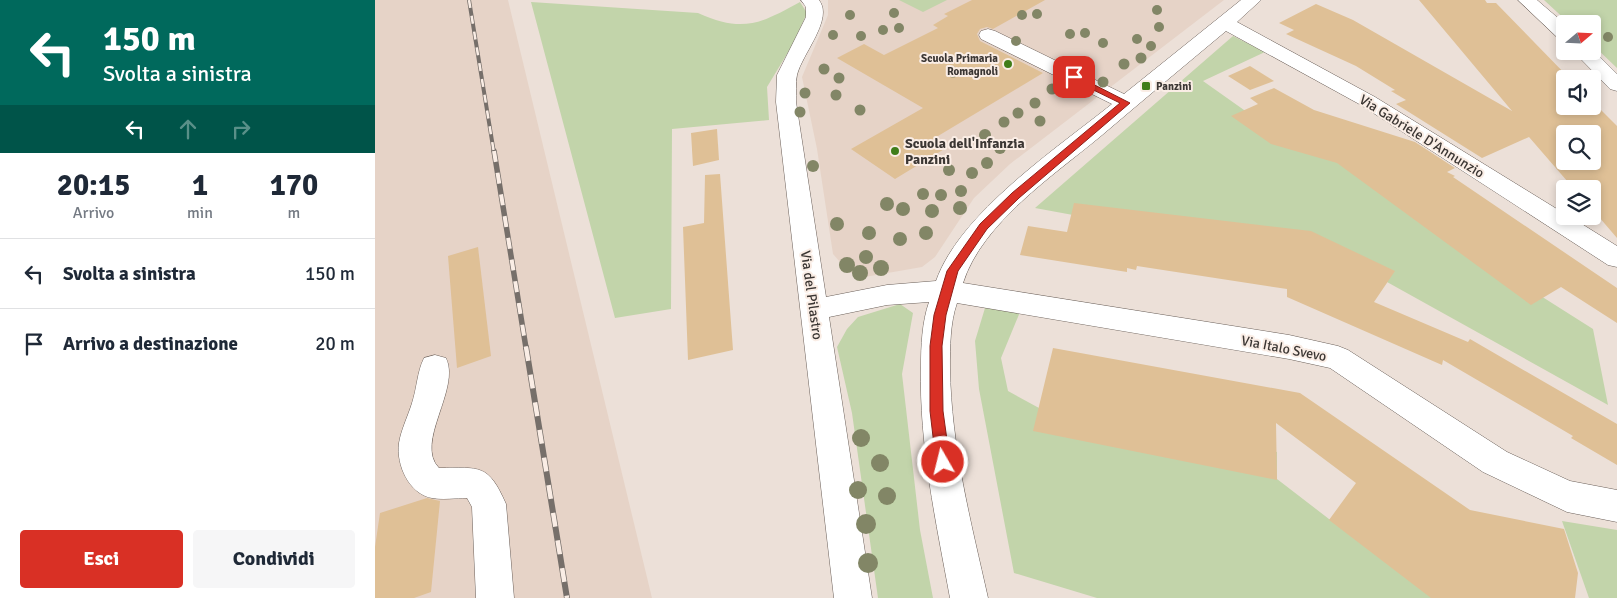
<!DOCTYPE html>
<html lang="it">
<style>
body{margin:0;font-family:Signika,sans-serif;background:#f6f6f7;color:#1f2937;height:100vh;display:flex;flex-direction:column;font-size:19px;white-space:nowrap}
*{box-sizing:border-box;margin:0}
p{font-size:16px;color:#747a83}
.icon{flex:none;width:28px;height:28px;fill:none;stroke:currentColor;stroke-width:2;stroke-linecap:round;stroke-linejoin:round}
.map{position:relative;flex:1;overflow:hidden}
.sheet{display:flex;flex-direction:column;background:#fff;width:375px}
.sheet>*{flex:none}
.hud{background:#00695c;color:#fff;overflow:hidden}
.needle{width:32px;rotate:71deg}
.controls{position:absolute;left:1181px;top:15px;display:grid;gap:10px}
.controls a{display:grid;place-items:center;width:45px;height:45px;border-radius:5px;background:#fff;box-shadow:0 2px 8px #0003;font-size:25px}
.pin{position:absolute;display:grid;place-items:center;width:42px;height:42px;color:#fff;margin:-21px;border-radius:10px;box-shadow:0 2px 8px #0006}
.me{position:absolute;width:55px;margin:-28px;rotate:352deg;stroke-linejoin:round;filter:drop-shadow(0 0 4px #0008)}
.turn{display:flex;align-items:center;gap:18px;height:105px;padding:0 20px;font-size:22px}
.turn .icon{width:65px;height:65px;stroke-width:2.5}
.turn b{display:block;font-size:35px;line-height:42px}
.lanes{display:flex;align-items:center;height:48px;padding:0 20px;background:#0003;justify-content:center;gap:25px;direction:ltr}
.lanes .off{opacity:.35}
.eta{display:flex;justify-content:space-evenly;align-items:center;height:85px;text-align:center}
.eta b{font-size:30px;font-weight:700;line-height:35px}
.button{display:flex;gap:10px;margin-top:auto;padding:10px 20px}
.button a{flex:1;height:58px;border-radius:5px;background:#d93025;color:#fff;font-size:20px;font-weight:700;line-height:58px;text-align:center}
.button a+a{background:#f6f6f7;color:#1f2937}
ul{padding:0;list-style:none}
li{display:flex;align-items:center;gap:15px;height:70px;padding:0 20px;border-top:1px solid #e0e1e3}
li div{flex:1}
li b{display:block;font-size:19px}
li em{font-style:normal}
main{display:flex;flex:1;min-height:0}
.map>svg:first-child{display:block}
</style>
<main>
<section class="sheet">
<div class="hud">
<div class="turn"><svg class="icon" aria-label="left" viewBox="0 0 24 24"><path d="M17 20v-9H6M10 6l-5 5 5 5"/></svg><div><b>150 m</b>Svolta a sinistra</div></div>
<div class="lanes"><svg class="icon" aria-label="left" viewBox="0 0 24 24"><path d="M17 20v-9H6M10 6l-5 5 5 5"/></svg><svg class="icon off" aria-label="ahead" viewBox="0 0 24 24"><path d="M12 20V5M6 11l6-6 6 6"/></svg><svg class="icon off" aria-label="right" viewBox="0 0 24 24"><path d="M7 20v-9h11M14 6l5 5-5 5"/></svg></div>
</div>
<div class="eta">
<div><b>20:15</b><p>Arrivo</p></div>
<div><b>1</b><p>min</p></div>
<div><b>170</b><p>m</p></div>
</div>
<ul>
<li><svg class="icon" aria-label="left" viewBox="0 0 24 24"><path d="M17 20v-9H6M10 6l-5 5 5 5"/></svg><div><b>Svolta a sinistra</b></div><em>150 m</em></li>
<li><svg class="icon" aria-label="arrive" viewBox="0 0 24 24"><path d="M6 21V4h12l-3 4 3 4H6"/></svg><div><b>Arrivo a destinazione</b></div><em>20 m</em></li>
</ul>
<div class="button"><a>Esci</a><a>Condividi</a></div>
</section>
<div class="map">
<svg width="1242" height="598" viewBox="0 0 1242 598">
<rect width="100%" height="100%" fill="#ece0d8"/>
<g fill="#e6d3c7">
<path d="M 0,0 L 133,0 L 277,598 L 0,598 Z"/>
<path d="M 453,0 L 849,0 L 635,164 L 599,198 L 560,257 L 547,267 L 484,278 L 472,270 L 458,254 L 442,149 L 427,77 L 453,15 Z"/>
</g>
<g fill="#c2d4aa">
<path d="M 524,0 L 572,0 L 548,12 Z"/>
<path d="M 1169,0 L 1242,0 L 1242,68 L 1218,45 L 1218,24 L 1195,24 Z"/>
<path d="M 156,2 L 323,13 C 368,33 385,24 425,2 L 432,13 L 418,44 L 392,87 L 394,120 L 297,129 L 296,309 L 240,318 Z"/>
<path d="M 858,36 L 890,52 L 828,81 L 869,110 L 1026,194 L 1169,298 L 1218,329 L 1233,405 L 1012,282 L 736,222 L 660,208 Z"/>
<path d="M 525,304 L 538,313 L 527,374 L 545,530 L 558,598 L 503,598 L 477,413 L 462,347 L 472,329 L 483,317 Z"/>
<path d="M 610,308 L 645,312 L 626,358 L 633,391 L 664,408 L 902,452 L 902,479 L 954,519 L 1121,598 L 722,598 L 639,573 L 604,389 L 600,341 Z"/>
<path d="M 1187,521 L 1242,530 L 1242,598 L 1214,598 Z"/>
</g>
<g fill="#dfc096" fill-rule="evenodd">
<path d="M 597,0 L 670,0 L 618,29 L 612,27 L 605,29 L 602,34 L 605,41 L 668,73 L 558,139 L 571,148 L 520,179 L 476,149 L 548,108 L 462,58 L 489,44 L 509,55 L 563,28 L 558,25 L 573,16 L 569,14 Z"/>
<path d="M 1044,0 L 1110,0 L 1112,3 L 1121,3 L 1195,79 L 1190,79 L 1190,106 L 1218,106 L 1218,102 L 1242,126 L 1242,238 L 1218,210 L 1218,189 L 1199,189 L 1154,137 L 1107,158 L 1021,104 L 1031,100 L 1016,91 L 1020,90 L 981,66 L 911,34 L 919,30 L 904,23 L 941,4 L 978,20 L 1137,111 ZM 1190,134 L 1218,134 L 1218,161 L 1190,161 Z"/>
<path d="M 875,66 L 899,81 L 875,90 L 853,76 Z"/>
<path d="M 899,88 L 939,110 L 1040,142 L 1080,168 L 1072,172 L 1080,176 L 1078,177 L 1242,288 L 1242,323 L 1186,287 L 1156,305 L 962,163 L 896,144 L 856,116 L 883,104 L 875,98 Z"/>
<path d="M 342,129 L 344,160 L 318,166 L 316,133 Z"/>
<path d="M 345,174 L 358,350 L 313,360 L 308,227 L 329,223 L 330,175 Z"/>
<path d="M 699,203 L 936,231 L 1020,271 L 999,302 L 1093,342 L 1095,339 L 1242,424 L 1242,465 L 1196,438 L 1198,436 L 1068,360 L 1067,365 L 912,297 L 912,289 L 762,266 L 761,270 L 752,268 L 752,272 L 645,255 L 653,226 L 692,232 Z"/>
<path d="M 103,247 L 116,356 L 82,368 L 73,256 Z"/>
<path d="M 678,348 L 925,393 L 1095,510 L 1189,529 L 1203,573 L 1200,598 L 1056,598 L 954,520 L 981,483 L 901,423 L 902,480 L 658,431 Z"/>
<path d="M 52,498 L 65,501 L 56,592 L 39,598 L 0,598 L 0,547 L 5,513 Z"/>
</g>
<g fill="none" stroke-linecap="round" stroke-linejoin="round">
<defs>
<g id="minor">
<path d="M 426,0 L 444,0 C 459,19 427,54 422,75 C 420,83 422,94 421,102 L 451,297 L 512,285 L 561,281 C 585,213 681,149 737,104 L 606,39 L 604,35 L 606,31 L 613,29 L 620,31 L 749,94 L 866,0 L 886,0 L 862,22 L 1000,97 L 1190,214 L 1190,216 L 1194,216 L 1242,246 L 1242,267 L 1233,265 L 986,105 L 851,31 C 809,66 767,101 726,136 C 679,175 607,223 588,283 L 914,335 L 963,346 L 973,350 L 1132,452 L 1195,481 L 1242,490 L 1242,522 L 1192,512 L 1108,472 L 955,368 L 914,359 L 582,303 C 575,323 575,347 575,368 C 576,446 596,522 613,598 L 575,598 C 561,522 544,445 546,367 C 546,346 547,322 554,302 L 512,305 L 454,317 L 497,598 L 459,598 L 401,102 L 402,75 L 431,17 L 431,7 Z"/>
<path d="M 1143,0 L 1162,0 L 1190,24 L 1190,40 L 1183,38 Z"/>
<path d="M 1218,50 L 1242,74 L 1242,91 L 1235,89 L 1198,51 Z"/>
<path d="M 60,355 L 71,358 C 86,389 39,443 64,468 C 105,468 113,463 131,504 L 139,598 L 101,598 L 97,507 L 92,498 C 81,498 68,500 57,498 C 34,494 21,465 24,443 C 26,430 33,416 37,403 C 42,388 42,372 49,358 Z"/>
</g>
</defs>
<use href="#minor" stroke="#6b605a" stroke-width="1"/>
<use href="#minor" fill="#fff" fill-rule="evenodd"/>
<defs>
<path id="rail-far2" d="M 94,0 L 119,153"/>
<path id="rail-far1" d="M 119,151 L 151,348"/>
<path id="rail" d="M 151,347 L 192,598"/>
</defs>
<use href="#rail-far2" stroke="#766f6a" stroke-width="4"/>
<use href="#rail-far1" stroke="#766f6a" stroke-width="5.5"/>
<use href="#rail" stroke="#766f6a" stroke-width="6"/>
<use href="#rail-far2" stroke="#faede5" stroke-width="2.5" stroke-dasharray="8" stroke-linecap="butt"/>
<use href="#rail-far1" stroke="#faede5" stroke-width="4" stroke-dasharray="11" stroke-linecap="butt"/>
<use href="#rail" stroke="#faede5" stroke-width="4.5" stroke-dasharray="14" stroke-linecap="butt"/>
</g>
<g fill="#828666">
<circle cx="782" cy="10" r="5"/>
<circle cx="519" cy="13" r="5"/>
<circle cx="662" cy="14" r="5"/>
<circle cx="475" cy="15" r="5"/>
<circle cx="647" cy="15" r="5"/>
<circle cx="784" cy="27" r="5"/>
<circle cx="524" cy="28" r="5"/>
<circle cx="508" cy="30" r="5"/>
<circle cx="710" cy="33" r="5"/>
<circle cx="695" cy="34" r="5"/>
<circle cx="458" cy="35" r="5"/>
<circle cx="486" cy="36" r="5"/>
<circle cx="1233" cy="37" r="5"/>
<circle cx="762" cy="39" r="5"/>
<circle cx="641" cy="41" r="5"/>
<circle cx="728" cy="43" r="5"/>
<circle cx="776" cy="46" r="5"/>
<circle cx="766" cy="58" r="5.5"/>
<circle cx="749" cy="64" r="5.5"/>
<circle cx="449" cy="69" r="5.5"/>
<circle cx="578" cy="72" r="5.5"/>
<circle cx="705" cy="72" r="5.5"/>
<circle cx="464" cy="78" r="5.5"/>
<circle cx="728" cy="82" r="5.5"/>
<circle cx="677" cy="89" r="5.5"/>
<circle cx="430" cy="93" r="5.5"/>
<circle cx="461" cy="95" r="5.5"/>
<circle cx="660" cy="103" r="5.5"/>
<circle cx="485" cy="110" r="5.5"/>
<circle cx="425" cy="112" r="5.5"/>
<circle cx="643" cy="113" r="5.5"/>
<circle cx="665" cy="121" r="5.5"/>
<circle cx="629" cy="122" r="5.5"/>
<circle cx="610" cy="135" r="6"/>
<circle cx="625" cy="148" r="6"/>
<circle cx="612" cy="163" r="6"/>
<circle cx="438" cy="166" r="6"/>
<circle cx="574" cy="170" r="6"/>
<circle cx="597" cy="173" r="6"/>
<circle cx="586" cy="191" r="6"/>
<circle cx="548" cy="194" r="6"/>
<circle cx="566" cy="195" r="6"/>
<circle cx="512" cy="204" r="7"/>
<circle cx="585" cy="208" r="7"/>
<circle cx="528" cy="209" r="7"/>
<circle cx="557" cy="211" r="7"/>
<circle cx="462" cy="224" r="7"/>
<circle cx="494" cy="233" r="7"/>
<circle cx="551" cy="233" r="7"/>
<circle cx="525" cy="239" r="7"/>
<circle cx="491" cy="257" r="7"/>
<circle cx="472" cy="265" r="8"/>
<circle cx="506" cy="268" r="8"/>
<circle cx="485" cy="273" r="8"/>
<circle cx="486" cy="438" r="9"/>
<circle cx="505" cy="463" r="9"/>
<circle cx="483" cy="490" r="9"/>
<circle cx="512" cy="496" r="9"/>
<circle cx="491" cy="524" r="10"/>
<circle cx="493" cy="563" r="10"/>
</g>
<path fill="#d93025" stroke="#8d1f18" d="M 696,76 L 702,76 L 755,103 L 644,198 L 612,229 L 583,271 L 571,315 L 567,346 L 568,411 L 575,462 L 573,466 L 568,468 L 563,466 L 561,462 L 555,411 L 555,346 L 559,315 L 572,271 L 605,224 L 637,193 L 745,103 L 696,79 Z"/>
<g fill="#407d19" stroke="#faede5" stroke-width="2">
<circle cx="633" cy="64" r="5"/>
<rect x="766" y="81" width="10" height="10" rx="2.5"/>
<circle cx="520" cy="151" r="5"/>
</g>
<g text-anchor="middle" stroke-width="4" stroke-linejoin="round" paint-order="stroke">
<g font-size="11" font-weight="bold" fill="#3b3633" stroke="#faede5" text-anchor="end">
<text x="623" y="62">Scuola Primaria<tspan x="623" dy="13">Romagnoli</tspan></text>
<text x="781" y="90" text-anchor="start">Panzini</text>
</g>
<g font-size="14" fill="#3b3633" stroke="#faede5">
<text transform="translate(1047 136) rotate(32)" y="5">Via Gabriele D'Annunzio</text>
<text transform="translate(437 295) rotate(82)" y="5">Via del Pilastro</text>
<text transform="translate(909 348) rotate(11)" y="5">Via Italo Svevo</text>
</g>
<g font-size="14" font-weight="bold" fill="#3b3633" stroke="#faede5" text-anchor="start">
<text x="530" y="148">Scuola dell'Infanzia<tspan x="530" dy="16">Panzini</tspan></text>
</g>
</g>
</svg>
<div class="controls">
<a><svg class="needle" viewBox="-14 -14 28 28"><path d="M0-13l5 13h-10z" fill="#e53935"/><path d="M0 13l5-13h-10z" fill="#747a83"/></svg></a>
<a><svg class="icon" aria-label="sound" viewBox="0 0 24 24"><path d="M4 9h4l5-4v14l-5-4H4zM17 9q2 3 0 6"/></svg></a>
<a><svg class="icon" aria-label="search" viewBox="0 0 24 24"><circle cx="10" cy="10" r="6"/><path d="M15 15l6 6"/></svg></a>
<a><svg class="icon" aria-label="layers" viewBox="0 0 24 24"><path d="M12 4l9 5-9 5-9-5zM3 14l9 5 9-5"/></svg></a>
</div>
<div class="pin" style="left:699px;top:77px;background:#d93025"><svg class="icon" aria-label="arrive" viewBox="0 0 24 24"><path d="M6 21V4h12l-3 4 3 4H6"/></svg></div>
<svg class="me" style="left:568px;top:462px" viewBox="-20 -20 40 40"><circle r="17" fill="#d93025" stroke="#fff" stroke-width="3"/><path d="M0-11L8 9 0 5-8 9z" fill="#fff"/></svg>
</div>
</main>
